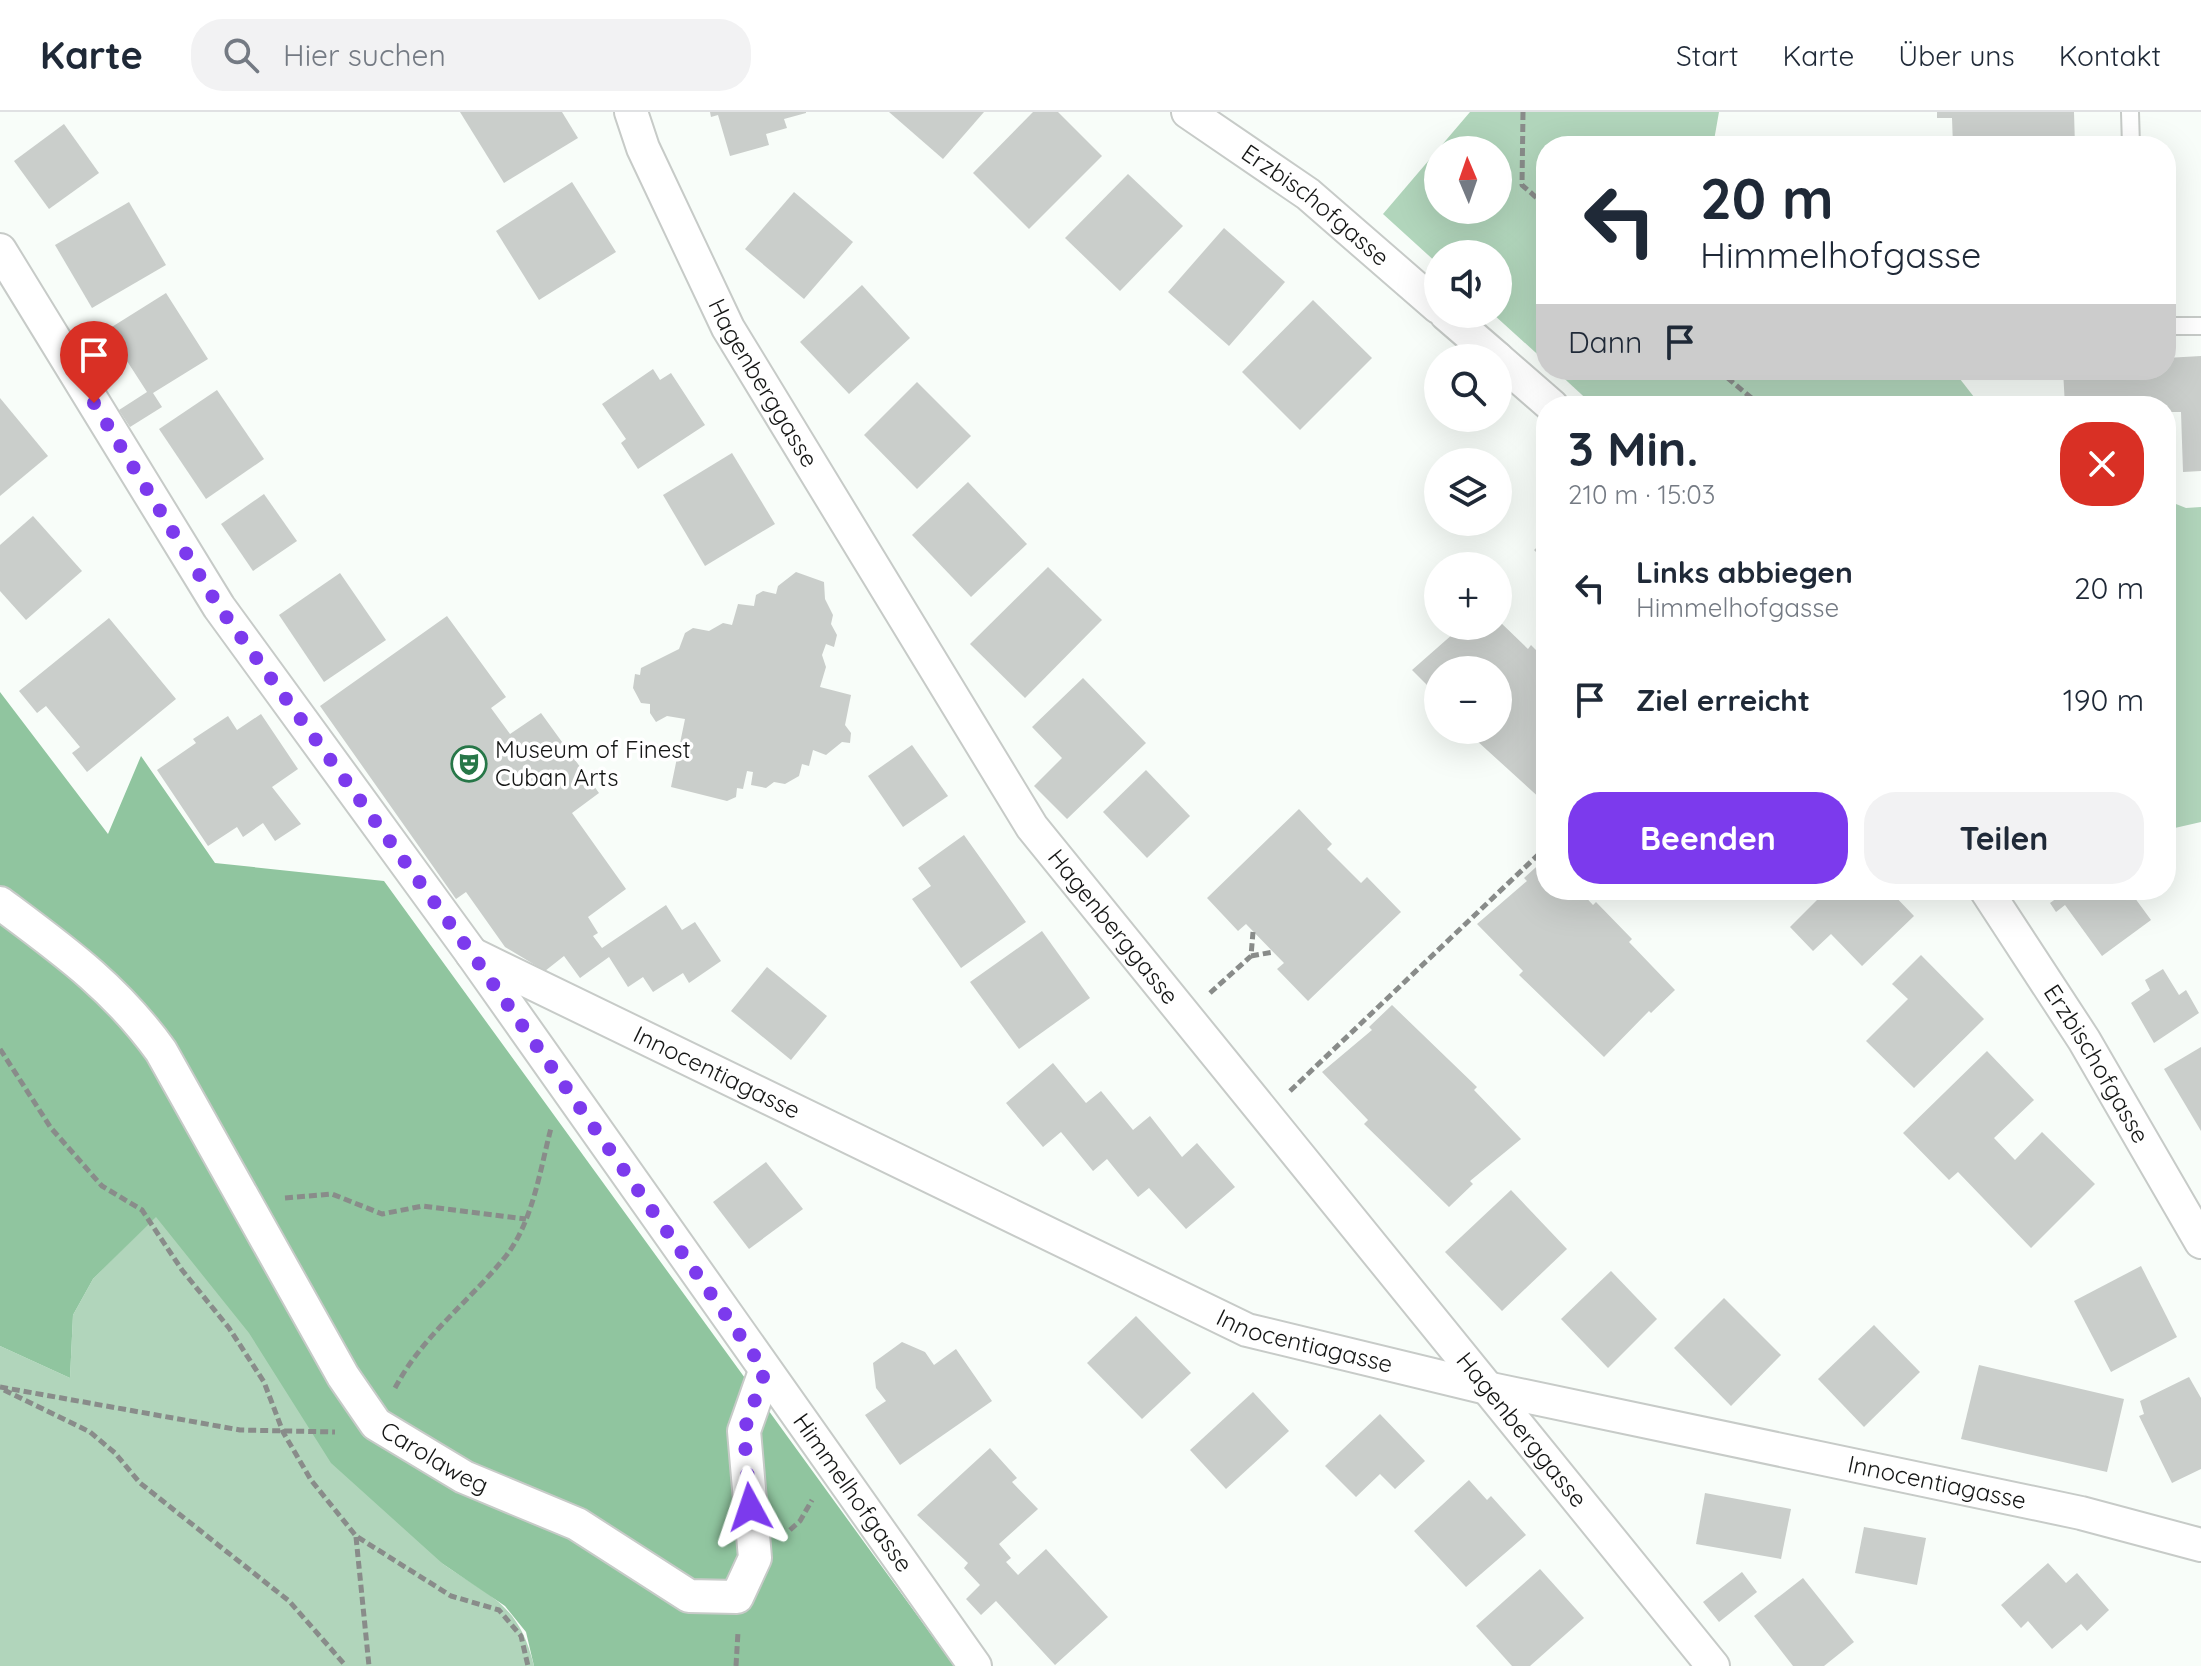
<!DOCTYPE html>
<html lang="de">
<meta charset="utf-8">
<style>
body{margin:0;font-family:Quicksand,sans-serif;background:#f2f2f3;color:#1f2937;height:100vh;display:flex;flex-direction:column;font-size:30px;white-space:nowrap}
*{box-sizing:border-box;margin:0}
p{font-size:26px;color:#747a83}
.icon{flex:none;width:44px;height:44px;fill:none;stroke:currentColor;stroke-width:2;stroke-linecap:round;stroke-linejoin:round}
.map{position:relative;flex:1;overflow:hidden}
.drawer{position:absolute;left:1536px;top:284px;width:640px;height:504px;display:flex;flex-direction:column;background:#fff;border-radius:32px;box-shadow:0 8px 32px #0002}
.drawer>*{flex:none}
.hud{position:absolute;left:1536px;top:24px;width:640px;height:244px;border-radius:32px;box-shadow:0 8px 32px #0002;background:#fff;color:#1f2937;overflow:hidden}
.needle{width:52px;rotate:358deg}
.tools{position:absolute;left:1424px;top:24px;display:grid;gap:16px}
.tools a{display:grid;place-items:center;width:88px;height:88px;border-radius:50%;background:#fff;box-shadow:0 8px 32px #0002;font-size:40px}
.pin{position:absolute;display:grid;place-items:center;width:68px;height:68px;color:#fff;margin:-82px -34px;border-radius:50% 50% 50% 0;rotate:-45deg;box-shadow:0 0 8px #0007}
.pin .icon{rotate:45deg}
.me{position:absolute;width:88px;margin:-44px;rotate:355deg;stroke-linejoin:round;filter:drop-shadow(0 0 6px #0008)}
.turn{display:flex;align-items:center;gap:28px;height:168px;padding:0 32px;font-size:36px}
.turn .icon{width:104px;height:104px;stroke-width:2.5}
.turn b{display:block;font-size:56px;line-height:68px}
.then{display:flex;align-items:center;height:76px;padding:0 32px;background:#0003;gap:16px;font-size:30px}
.round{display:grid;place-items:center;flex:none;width:84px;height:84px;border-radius:32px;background:#f2f2f3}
.summary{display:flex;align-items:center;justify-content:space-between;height:136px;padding:0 32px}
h1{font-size:48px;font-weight:800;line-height:60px}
.primary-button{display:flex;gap:16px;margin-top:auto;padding:16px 32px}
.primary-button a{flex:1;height:92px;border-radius:32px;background:#7c3aed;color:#fff;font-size:32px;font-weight:800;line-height:92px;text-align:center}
.primary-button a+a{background:#f2f2f3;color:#1f2937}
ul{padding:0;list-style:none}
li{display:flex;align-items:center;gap:24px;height:112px;padding:0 32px}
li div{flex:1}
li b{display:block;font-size:30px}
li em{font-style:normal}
header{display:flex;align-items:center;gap:48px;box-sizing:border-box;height:112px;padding:0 40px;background:#fff;border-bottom:2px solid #e0e1e3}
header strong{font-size:38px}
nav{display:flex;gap:44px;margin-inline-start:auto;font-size:28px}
.search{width:560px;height:72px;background:#f2f2f3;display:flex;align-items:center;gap:20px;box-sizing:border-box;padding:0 28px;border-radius:32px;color:#747a83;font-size:30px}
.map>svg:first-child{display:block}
</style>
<header>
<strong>Karte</strong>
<div class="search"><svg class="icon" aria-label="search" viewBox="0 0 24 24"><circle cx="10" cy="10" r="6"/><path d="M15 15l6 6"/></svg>Hier suchen</div>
<nav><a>Start</a><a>Karte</a><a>Über uns</a><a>Kontakt</a></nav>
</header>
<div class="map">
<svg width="2201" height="1554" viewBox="0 0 2201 1554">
<rect width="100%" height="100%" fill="#f8fdf9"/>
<g fill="#b1d5bb" fill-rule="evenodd">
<path d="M 1470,0 L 1719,0 L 1713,34 L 1546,34 L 1546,250 L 1493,202 L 1498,202 L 1498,142 L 1438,142 L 1438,152 L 1383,102 ZM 1438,38 L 1498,38 L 1498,98 L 1438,98 Z"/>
<path d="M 1555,258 L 1953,258 L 1981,294 L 1594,294 Z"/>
<path d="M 2166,388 L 2186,396 L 2201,395 L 2201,710 L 2166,718 Z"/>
<path d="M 156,1104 L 443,1452 C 492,1486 519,1492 534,1554 L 0,1554 L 0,1234 L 70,1266 L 73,1203 L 93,1167 Z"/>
</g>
<path fill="#90c59f" d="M 0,580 L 108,722 L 141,644 L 215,751 L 384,769 L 954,1554 L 534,1554 L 526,1520 L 505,1494 L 443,1452 L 331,1351 L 249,1221 L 156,1105 L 93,1167 L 73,1203 L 70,1266 L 0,1234 Z"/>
<g fill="#cacecb">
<path d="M 460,0 L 562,0 L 578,26 L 504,71 Z"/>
<path d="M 710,0 L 806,0 L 806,1 L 784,7 L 787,16 L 766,22 L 769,33 L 730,44 L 718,3 L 711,5 Z"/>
<path d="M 889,0 L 984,0 L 943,47 Z"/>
<path d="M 1033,0 L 1058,0 L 1102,44 L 1029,117 L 973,61 Z"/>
<path d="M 1937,0 L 2074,0 L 2075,34 L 1953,34 L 1952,6 L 1937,6 Z"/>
<path d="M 64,12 L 99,61 L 49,97 L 14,49 Z"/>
<path d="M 1128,62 L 1183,114 L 1120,179 L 1065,126 Z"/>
<path d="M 572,70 L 616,140 L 539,188 L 496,119 Z"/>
<path d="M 794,80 L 853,130 L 804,187 L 745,137 Z"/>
<path d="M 129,90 L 166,153 L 92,196 L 55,133 Z"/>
<path d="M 1224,116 L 1285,170 L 1229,234 L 1168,180 Z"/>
<path d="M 862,173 L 910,226 L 849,282 L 800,230 Z"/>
<path d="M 166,181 L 208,247 L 153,281 L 162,295 L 130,315 L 119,298 L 147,280 L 107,218 Z"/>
<path d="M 1313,188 L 1372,246 L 1300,318 L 1242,260 Z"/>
<path d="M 2201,244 L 2201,359 L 2183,360 L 2181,300 L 2166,300 L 2166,294 L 2065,294 L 2063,258 L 2166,258 L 2166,246 Z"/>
<path d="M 653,257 L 660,268 L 671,261 L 705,313 L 638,357 L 621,331 L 626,327 L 602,292 Z"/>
<path d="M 917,270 L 971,324 L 917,377 L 864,323 Z"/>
<path d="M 217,278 L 264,347 L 206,387 L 159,317 Z"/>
<path d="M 0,286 L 48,344 L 0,384 Z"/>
<path d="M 732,341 L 775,412 L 705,454 L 663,383 Z"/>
<path d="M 968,370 L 1027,432 L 971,485 L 912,423 Z"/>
<path d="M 264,382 L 297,429 L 253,459 L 221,412 Z"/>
<path d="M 33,404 L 82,459 L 26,508 L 0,479 L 0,433 Z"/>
<path d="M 1546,427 L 1546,450 L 1534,438 Z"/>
<path d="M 1048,455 L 1102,508 L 1025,586 L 970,532 Z"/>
<path d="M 796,460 L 824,470 L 825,487 L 833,503 L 831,512 L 837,523 L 834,535 L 826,532 L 822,543 L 826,555 L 820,575 L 851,583 L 845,613 L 851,621 L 850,631 L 842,630 L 826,643 L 813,638 L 809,654 L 802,652 L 799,664 L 785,672 L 774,670 L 766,676 L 751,673 L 753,660 L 747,659 L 743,677 L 737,676 L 736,685 L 727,689 L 671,675 L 685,607 L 667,604 L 656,610 L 650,601 L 650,592 L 641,591 L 633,576 L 635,562 L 640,563 L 641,556 L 679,537 L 685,521 L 693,516 L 709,519 L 723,511 L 732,513 L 738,492 L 754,494 L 756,483 L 763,479 L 776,482 L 778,474 Z"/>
<path d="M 340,461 L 386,528 L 324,570 L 279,503 Z"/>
<path d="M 447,504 L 506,585 L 491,596 L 510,622 L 541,601 L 599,681 L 572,701 L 626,777 L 588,805 L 598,821 L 593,824 L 602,836 L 666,793 L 682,818 L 695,810 L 721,849 L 689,871 L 683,861 L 653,880 L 643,865 L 628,875 L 609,845 L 580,866 L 564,844 L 545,859 L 505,835 L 466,780 L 456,787 L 320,594 Z"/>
<path d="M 109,506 L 176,587 L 87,660 L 72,641 L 80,635 L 46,594 L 37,601 L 19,579 Z"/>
<path d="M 1498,508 L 1528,537 L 1531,533 L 1546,548 L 1546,686 L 1543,689 L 1465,618 L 1498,618 L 1498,558 L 1438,558 L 1438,584 L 1412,558 L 1462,514 L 1498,514 Z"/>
<path d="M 1083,566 L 1146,631 L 1067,707 L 1034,674 L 1062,646 L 1032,615 Z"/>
<path d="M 261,602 L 298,657 L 272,675 L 301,712 L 275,729 L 263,711 L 243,725 L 237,715 L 208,734 L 157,658 L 196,631 L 193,627 L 228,604 L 237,618 Z"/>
<path d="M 912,633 L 948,684 L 903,715 L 868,664 Z"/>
<path d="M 1146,658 L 1190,704 L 1147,746 L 1103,700 Z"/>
<path d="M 1299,697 L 1332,732 L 1327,737 L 1361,771 L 1367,765 L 1401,800 L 1308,889 L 1277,857 L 1284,851 L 1246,812 L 1238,819 L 1207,786 Z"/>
<path d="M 964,723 L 1026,810 L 961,856 L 912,787 L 931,774 L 918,756 Z"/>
<path d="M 1546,746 L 1546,778 L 1579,778 L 1593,793 L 1596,790 L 1632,827 L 1629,830 L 1675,878 L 1651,901 L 1649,899 L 1604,945 L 1519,863 L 1523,859 L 1477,812 L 1527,769 L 1524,766 Z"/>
<path d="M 1759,778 L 1778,778 L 1768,787 Z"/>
<path d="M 1827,778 L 1889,778 L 1914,804 L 1862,854 L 1831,822 L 1813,839 L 1790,815 Z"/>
<path d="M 2068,778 L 2129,778 L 2151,808 L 2102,844 L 2065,793 L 2056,800 L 2050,791 Z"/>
<path d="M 1042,819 L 1090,886 L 1019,937 L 970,870 Z"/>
<path d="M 1921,843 L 1984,907 L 1914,976 L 1866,929 L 1908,887 L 1892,872 Z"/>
<path d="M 767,855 L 827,904 L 791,948 L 731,899 Z"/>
<path d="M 2163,857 L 2179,883 L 2186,878 L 2199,901 L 2154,931 L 2131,891 L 2150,878 L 2145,868 Z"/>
<path d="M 1392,893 L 1477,975 L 1474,978 L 1521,1027 L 1470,1069 L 1473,1072 L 1449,1095 L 1364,1012 L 1368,1008 L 1322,960 L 1372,918 L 1369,915 Z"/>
<path d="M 2201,935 L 2201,1019 L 2164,957 Z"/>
<path d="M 1987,939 L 2034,988 L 1994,1026 L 2015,1048 L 2042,1020 L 2095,1072 L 2031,1136 L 1958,1060 L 1949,1068 L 1903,1021 Z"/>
<path d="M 1053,951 L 1086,991 L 1101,979 L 1133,1018 L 1150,1004 L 1182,1045 L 1197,1031 L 1235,1075 L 1186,1117 L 1149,1076 L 1138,1085 L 1107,1047 L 1093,1059 L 1061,1020 L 1043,1035 L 1006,991 Z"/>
<path d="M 766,1050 L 803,1097 L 749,1137 L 713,1090 Z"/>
<path d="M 1511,1078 L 1567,1137 L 1502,1199 L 1445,1140 Z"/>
<path d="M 2141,1154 L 2177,1225 L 2111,1260 L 2074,1189 Z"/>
<path d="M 1611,1159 L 1657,1207 L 1608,1256 L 1561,1207 Z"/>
<path d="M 1724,1186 L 1781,1243 L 1731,1294 L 1674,1236 Z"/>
<path d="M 1136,1204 L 1191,1261 L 1142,1307 L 1087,1251 Z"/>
<path d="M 1874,1213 L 1920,1260 L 1864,1315 L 1818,1267 Z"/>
<path d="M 902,1230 L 925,1240 L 934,1253 L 956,1237 L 992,1289 L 900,1353 L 865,1303 L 886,1289 L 876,1276 L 873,1251 Z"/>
<path d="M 1979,1253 L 2124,1287 L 2107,1360 L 1961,1327 Z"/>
<path d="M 2189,1265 L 2201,1286 L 2201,1357 L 2172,1371 L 2139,1304 L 2144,1302 L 2140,1289 Z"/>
<path d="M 1253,1280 L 1289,1319 L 1226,1377 L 1190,1338 Z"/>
<path d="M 1380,1302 L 1425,1349 L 1395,1377 L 1380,1362 L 1356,1385 L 1325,1354 Z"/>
<path d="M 990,1336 L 1017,1366 L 1012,1370 L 1038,1397 L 999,1432 L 1011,1446 L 1006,1450 L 1018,1463 L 1046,1437 L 1108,1505 L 1055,1553 L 996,1489 L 981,1503 L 966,1487 L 980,1473 L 964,1456 L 968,1451 L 917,1403 Z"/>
<path d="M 1469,1368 L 1487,1388 L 1491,1384 L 1526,1423 L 1466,1475 L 1414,1419 Z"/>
<path d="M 1705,1381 L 1791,1397 L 1781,1447 L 1696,1432 Z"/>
<path d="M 1864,1415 L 1926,1426 L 1917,1473 L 1855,1461 Z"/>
<path d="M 2048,1451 L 2066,1471 L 2077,1461 L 2109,1498 L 2087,1519 L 2081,1512 L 2052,1537 L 2028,1509 L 2021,1516 L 2001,1493 Z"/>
<path d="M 1540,1457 L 1584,1506 L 1530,1554 L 1512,1554 L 1476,1514 Z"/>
<path d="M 1742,1460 L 1757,1480 L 1719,1510 L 1703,1490 Z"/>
<path d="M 1803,1466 L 1854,1530 L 1824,1554 L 1793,1554 L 1754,1504 Z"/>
</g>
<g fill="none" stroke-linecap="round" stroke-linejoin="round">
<defs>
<g id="service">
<path d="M 2130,0 L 2131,34"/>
<path d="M 2166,214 L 2201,214"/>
</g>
<g id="minor">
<path id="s1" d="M 631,0 L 643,36 L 728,216 L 1032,715 L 1713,1554"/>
<path id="s2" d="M 1188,0 L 1308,82 L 1438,195"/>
<path id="s3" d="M 0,138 L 219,495 L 472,842 L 975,1554"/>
<path d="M 1446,202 L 1497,246"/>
<path d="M 1498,247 L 1552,294"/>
<path id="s4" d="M 1986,778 L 2084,928 L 2201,1130"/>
<path id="s5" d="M 0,791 C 63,838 115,875 161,939 L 343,1264 L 376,1312 L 464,1365 L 577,1412 L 689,1484 L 737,1485 L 755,1446 L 744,1319 L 765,1259"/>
<path id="s6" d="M 472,842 L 1247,1218 L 1491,1277 L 2081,1401 L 2201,1433"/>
</g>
</defs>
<use href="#service" stroke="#c7cbc8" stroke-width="20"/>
<use href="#minor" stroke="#c7cbc8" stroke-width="36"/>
<g stroke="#898c8a" stroke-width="5" stroke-dasharray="8 4" stroke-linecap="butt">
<path d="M 1523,0 L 1522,73 L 1546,94"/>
<path d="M 1718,258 L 1761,294"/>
<path d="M 1251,844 L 1273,840"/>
<path d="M 1210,881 L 1251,844 L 1253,820"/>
<path d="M 0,937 L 51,1016 L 102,1074 L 142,1098 L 182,1158 L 229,1216 L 264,1270 L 283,1320 L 311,1368 L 356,1424 L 451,1484 L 499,1498 L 521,1524 L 528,1554"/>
<path d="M 1290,979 L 1540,741 L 1546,701"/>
<path d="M 285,1086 L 332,1082 L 382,1102 L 423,1094 L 526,1107"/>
<path d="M 0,1275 L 240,1318 L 335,1320"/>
<path d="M 395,1276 C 423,1223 469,1190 506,1144 C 533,1109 540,1058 551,1016"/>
<path d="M 4,1278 L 90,1320 L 115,1341 L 140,1371 L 289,1489 L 346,1554"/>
<path d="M 790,1418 L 800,1409 L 812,1388"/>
<path d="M 356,1425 L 369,1554"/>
<path d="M 736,1554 L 738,1520"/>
</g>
<use href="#service" stroke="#fff" stroke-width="16"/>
<use href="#minor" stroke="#fff" stroke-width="32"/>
</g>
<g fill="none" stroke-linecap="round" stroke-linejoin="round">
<path stroke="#7c3aed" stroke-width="14" stroke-dasharray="0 25.2" d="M 94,291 L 219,495 L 472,842 L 765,1259 L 744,1319 L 750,1395"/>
</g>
<defs>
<symbol id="theatre-ring" viewBox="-11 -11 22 22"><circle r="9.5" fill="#fff" stroke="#277748" stroke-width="1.5"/><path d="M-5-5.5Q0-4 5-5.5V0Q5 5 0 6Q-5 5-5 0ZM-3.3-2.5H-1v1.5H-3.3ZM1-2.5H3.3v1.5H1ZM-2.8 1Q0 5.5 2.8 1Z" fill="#277748"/></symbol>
</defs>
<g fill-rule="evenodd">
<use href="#theatre-ring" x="449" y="632" width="40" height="40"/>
</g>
<g text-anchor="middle" stroke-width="7" stroke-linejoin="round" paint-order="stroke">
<g font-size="24" fill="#151615" stroke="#fff">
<text dy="8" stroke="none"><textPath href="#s2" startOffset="158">Erzbischofgasse</textPath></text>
<text dy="8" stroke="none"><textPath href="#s1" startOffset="302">Hagenberggasse</textPath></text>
<text dy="8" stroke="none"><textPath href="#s1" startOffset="950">Hagenberggasse</textPath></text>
<text dy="8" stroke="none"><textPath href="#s4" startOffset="206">Erzbischofgasse</textPath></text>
<text dy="8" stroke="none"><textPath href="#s6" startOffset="272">Innocentiagasse</textPath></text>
<text dy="8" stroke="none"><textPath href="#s6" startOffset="920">Innocentiagasse</textPath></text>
<text dy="8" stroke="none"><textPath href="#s1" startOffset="1598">Hagenberggasse</textPath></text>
<text dy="8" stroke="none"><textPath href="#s5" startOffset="718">Carolaweg</textPath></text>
<text dy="8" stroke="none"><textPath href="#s6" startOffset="1568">Innocentiagasse</textPath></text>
<text dy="8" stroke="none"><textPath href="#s3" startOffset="1508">Himmelhofgasse</textPath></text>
</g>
<g font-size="24" fill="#151615" stroke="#fff" text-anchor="start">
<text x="495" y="646">Museum of Finest<tspan x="495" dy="28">Cuban Arts</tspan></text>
</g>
</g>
</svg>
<div class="tools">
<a><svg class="needle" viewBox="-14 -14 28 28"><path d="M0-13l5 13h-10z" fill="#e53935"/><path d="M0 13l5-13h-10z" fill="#747a83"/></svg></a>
<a><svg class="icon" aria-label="sound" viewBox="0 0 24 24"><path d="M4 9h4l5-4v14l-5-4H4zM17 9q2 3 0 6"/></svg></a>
<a><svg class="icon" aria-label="search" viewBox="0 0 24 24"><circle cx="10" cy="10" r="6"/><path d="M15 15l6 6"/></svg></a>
<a><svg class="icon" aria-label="layers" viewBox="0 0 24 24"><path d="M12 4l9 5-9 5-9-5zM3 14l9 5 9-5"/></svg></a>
<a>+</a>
<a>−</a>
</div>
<div class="pin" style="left:94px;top:291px;background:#d93025"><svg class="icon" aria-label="arrive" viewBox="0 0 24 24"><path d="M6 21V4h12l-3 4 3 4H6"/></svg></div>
<svg class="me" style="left:750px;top:1395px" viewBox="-20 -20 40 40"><path d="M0-17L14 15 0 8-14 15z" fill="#7c3aed" stroke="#fff" stroke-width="4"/></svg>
<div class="hud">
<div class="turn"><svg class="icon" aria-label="left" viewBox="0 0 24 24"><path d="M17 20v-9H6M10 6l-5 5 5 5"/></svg><div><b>20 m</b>Himmelhofgasse</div></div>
<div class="then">Dann<svg class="icon" aria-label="arrive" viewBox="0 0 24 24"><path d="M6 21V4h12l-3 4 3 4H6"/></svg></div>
</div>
<section class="drawer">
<div class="summary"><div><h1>3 Min.</h1><p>210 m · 15:03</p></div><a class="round" style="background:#d93025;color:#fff"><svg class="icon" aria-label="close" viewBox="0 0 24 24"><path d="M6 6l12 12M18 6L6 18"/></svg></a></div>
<ul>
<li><svg class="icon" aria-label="left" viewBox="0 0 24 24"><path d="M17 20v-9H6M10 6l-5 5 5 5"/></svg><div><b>Links abbiegen</b><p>Himmelhofgasse</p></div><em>20 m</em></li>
<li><svg class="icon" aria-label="arrive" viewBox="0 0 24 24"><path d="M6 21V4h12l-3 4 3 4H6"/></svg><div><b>Ziel erreicht</b></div><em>190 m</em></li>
</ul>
<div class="primary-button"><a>Beenden</a><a>Teilen</a></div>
</section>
</div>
